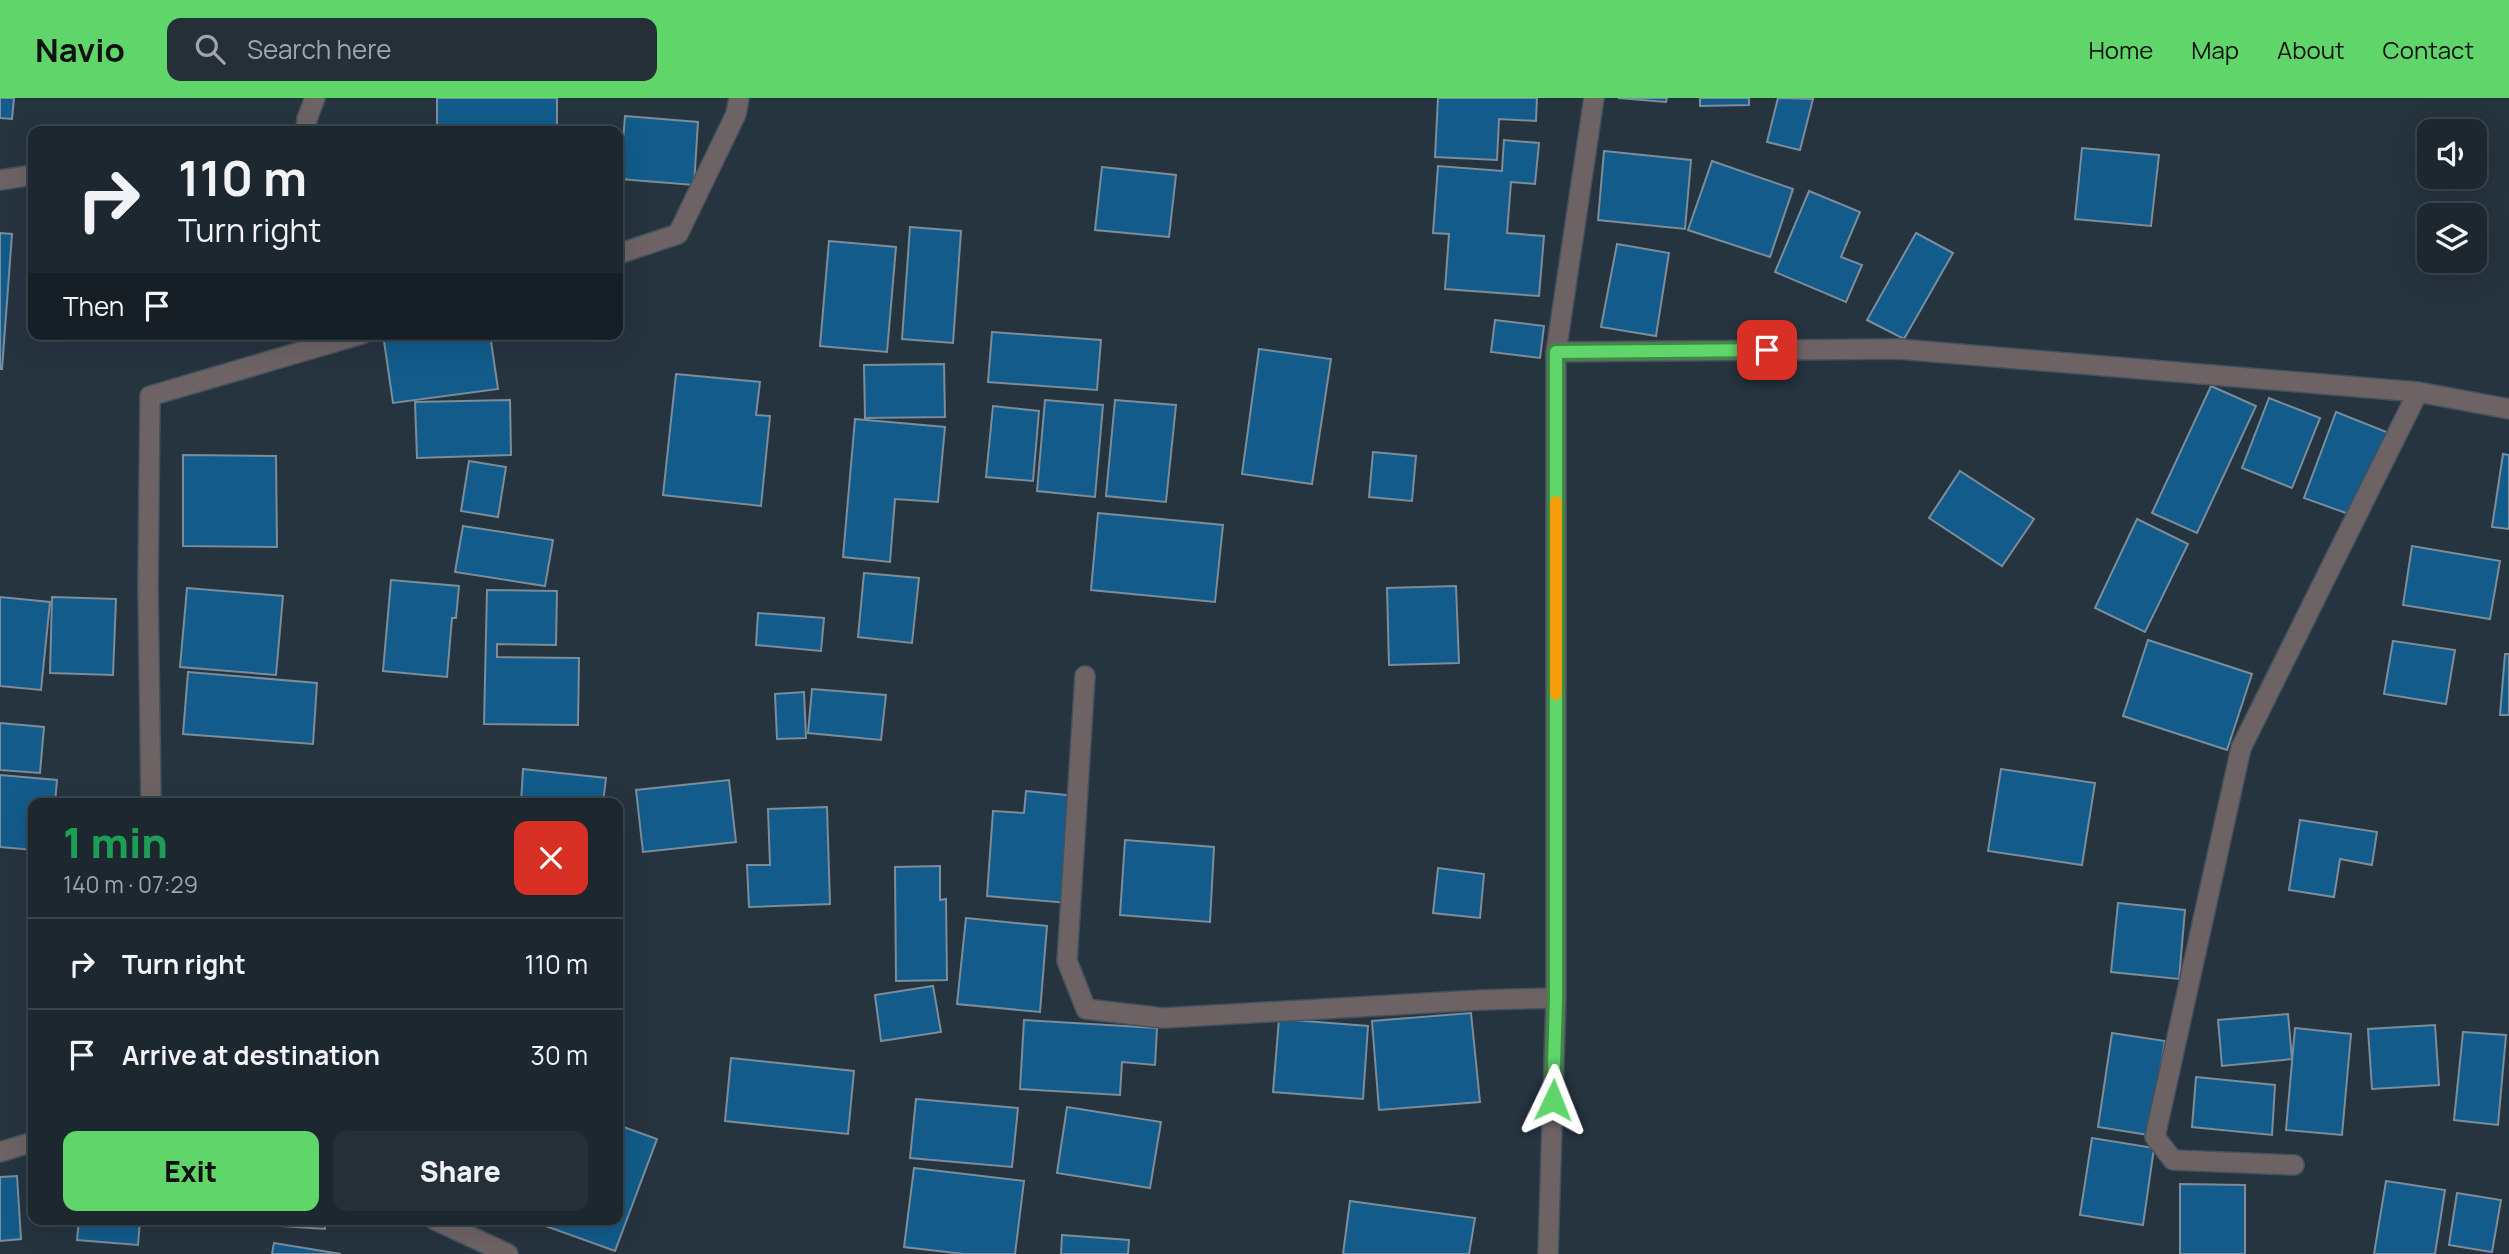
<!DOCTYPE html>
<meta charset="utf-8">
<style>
body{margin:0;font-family:Manrope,sans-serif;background:#252f38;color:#f1f3f6;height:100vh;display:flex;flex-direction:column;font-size:26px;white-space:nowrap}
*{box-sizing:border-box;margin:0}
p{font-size:23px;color:#a0a5ab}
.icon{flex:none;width:38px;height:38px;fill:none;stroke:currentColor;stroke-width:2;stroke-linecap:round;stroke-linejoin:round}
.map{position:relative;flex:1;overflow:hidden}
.panel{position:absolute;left:28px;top:700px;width:595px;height:427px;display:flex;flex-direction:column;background:#1c2730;border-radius:14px;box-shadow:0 7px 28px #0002,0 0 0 2px #3a444c}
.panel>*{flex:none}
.banner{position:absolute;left:28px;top:28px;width:595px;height:214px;border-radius:14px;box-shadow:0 7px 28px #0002,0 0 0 2px #3a444c;background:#1c2730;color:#f1f3f6;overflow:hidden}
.buttons{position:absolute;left:2417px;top:21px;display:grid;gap:14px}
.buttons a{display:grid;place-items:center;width:70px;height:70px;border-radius:14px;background:#1c2730;box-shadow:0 7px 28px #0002,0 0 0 2px #3a444c;font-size:35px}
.pin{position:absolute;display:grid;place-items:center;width:60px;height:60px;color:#fff;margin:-30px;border-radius:14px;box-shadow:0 4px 10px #0006}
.me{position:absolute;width:77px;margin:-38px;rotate:2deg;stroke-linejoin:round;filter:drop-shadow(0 0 5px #0008)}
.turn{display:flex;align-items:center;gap:24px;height:147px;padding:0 35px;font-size:32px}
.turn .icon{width:91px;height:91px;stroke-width:2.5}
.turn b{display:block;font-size:49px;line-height:60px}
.then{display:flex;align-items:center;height:66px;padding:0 35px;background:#0003;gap:14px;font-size:26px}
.round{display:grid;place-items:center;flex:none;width:74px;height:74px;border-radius:14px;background:#252f38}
.headline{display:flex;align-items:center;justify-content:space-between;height:119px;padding:0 35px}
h1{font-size:42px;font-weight:800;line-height:52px;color:#1e9e55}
.cta{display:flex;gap:14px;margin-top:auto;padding:14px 35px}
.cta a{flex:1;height:80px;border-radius:14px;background:#60d56a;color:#111;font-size:28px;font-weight:800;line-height:80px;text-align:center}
.cta a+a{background:#252f38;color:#f1f3f6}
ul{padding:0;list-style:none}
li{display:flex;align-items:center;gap:21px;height:91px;padding:0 35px;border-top:2px solid #3a444c}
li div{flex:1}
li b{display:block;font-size:26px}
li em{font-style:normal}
header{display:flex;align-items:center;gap:42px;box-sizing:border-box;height:98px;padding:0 35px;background:#60d56a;color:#111}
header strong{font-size:33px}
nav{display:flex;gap:38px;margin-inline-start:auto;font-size:24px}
.search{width:490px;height:63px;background:#252f38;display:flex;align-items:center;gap:18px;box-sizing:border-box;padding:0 24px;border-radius:14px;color:#a0a5ab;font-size:26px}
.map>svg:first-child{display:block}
</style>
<header>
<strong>Navio</strong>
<div class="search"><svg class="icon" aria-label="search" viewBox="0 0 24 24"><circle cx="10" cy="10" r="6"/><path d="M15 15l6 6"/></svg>Search here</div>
<nav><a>Home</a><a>Map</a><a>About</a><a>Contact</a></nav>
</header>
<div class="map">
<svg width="2509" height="1156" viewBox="0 0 2509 1156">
<rect width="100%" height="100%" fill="#263440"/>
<g fill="#125b8a" stroke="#7b8c9a" stroke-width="2">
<path d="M 0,0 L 14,0 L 12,21 L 0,20 Z"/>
<rect x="437" y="0" width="120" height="33"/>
<path d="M 1438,0 L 1537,0 L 1536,23 L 1499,21 L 1497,62 L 1435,59 Z"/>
<path d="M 1618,0 L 1667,0 L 1666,4 Z"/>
<path d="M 1700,0 L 1749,0 L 1749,7 L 1700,8 Z"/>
<path d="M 1778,0 L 1813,1 L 1800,52 L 1767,44 Z"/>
<path d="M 625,18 L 698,24 L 694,87 L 620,81 Z"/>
<path d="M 1504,42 L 1539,45 L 1535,86 L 1511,84 L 1507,135 L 1544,138 L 1539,198 L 1445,191 L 1449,136 L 1433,135 L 1438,68 L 1502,73 Z"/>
<path d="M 2082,50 L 2159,57 L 2151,128 L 2075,121 Z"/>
<path d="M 1604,53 L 1691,62 L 1685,131 L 1598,122 Z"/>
<path d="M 1712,63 L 1793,91 L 1770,159 L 1688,132 Z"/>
<path d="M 1102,69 L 1176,77 L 1169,139 L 1095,132 Z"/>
<path d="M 1809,93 L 1860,114 L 1841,159 L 1862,167 L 1846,204 L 1775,174 Z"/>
<path d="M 910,129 L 961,133 L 953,245 L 902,241 Z"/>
<path d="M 0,135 L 12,136 L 2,271 L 0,271 Z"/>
<path d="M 1916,135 L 1953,155 L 1904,241 L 1867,222 Z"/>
<path d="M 829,143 L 896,149 L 887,254 L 820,248 Z"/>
<path d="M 1617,146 L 1669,155 L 1656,238 L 1601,229 Z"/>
<path d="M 1495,222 L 1544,228 L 1540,260 L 1491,254 Z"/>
<path d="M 992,234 L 1101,242 L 1097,292 L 988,284 Z"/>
<path d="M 433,236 L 490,236 L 498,291 L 393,305 L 384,243 Z"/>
<path d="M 1259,251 L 1331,261 L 1312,386 L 1242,376 Z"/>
<path d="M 944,266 L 945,319 L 865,320 L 864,267 Z"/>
<path d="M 676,276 L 760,284 L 756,317 L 770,318 L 761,408 L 663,397 Z"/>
<path d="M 2211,288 L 2256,308 L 2197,435 L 2152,415 Z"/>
<path d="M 2269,300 L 2320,320 L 2292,390 L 2242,370 Z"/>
<path d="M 510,302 L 511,357 L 417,360 L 415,304 Z"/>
<path d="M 1045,302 L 1103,307 L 1095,399 L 1037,393 Z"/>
<path d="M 1115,302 L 1176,307 L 1166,404 L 1106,398 Z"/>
<path d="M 993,308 L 1039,313 L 1033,383 L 986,379 Z"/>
<path d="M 2336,314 L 2389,335 L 2357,419 L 2304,400 Z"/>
<path d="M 855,321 L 945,329 L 938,404 L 895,401 L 890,464 L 843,459 Z"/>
<path d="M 1373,354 L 1416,358 L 1412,403 L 1369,399 Z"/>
<path d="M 2503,356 L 2509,357 L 2509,431 L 2492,429 Z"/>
<path d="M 183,357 L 276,358 L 277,449 L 183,448 Z"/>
<path d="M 469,363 L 506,369 L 498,419 L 461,413 Z"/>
<path d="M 1960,373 L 2034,421 L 2002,468 L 1929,420 Z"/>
<path d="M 1098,415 L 1223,427 L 1215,504 L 1091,492 Z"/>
<path d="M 2137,421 L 2188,446 L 2145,534 L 2095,510 Z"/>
<path d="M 463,428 L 553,442 L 545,488 L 455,474 Z"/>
<path d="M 2412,448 L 2500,463 L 2490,521 L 2403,507 Z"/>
<path d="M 864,475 L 919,480 L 912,545 L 858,539 Z"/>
<path d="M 391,482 L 459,488 L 456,520 L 452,520 L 447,579 L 383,573 Z"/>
<path d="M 1456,488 L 1459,565 L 1389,567 L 1387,490 Z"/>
<path d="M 187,490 L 283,498 L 276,577 L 180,569 Z"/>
<path d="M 487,492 L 557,493 L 556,547 L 497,546 L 497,559 L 579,560 L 578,627 L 484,626 Z"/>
<path d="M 0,499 L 50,504 L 41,592 L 0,588 Z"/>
<path d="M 52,499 L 116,501 L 113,577 L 50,575 Z"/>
<path d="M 758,515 L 824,520 L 821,553 L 756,547 Z"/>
<path d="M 2148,542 L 2252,576 L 2227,652 L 2123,618 Z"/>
<path d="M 2393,543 L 2455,552 L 2446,606 L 2384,596 Z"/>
<path d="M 2505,556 L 2509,556 L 2509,617 L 2500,617 Z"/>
<path d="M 188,574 L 317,585 L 313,646 L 183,636 Z"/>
<path d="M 812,591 L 886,597 L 881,642 L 808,635 Z"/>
<path d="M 804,594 L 806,640 L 777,641 L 775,596 Z"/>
<path d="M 0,625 L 44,629 L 40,675 L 0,672 Z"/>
<path d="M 523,671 L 606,680 L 603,705 L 521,705 Z"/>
<path d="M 2001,671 L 2095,685 L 2082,767 L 1988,753 Z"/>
<path d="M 0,677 L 57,682 L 55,705 L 33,705 L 33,752 L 0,749 Z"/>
<path d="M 729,682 L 736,744 L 643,754 L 636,692 Z"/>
<path d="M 1026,693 L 1076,698 L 1068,805 L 987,798 L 993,713 L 1024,715 Z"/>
<path d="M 827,709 L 830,806 L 749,809 L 747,767 L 770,767 L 768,711 Z"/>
<path d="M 2300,722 L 2377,734 L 2372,767 L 2340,761 L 2334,799 L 2289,792 Z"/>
<path d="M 1125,742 L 1214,749 L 1210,824 L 1120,817 Z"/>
<path d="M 940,768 L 940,802 L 946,801 L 947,882 L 896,883 L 895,769 Z"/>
<path d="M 1438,770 L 1484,776 L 1480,820 L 1433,815 Z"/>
<path d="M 2118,805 L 2185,812 L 2179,881 L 2111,874 Z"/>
<path d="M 966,820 L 1047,828 L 1040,914 L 957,906 Z"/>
<path d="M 933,888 L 941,934 L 881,943 L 875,897 Z"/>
<path d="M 1471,915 L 1480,1004 L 1379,1012 L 1372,923 Z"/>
<path d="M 2288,916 L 2292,961 L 2222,968 L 2218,922 Z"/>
<path d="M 1279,921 L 1368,928 L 1363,1001 L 1273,994 Z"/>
<path d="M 1024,922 L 1157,930 L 1155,967 L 1122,964 L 1120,997 L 1020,991 Z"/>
<path d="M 2435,927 L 2439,987 L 2372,991 L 2368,931 Z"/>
<path d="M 2295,930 L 2351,936 L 2342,1037 L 2286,1032 Z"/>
<path d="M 2463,934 L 2506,937 L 2498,1027 L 2454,1022 Z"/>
<path d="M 2112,935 L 2165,943 L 2149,1037 L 2098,1029 Z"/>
<path d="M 731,960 L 854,973 L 848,1036 L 725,1023 Z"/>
<path d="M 2196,979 L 2275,987 L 2272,1037 L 2192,1029 Z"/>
<path d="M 916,1001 L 1018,1010 L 1012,1069 L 910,1060 Z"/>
<path d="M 1067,1009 L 1161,1024 L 1150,1090 L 1057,1075 Z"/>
<path d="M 618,1027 L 657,1041 L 615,1153 L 529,1122 L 618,1122 Z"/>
<path d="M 2092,1040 L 2154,1050 L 2143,1127 L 2080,1117 Z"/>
<path d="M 914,1070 L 1024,1083 L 1015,1156 L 964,1156 L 904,1149 Z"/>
<path d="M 17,1078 L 21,1141 L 0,1143 L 0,1079 Z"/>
<path d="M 2386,1083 L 2445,1092 L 2435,1156 L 2374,1156 Z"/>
<path d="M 2180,1086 L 2245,1087 L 2245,1156 L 2180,1156 Z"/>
<path d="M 2457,1095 L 2501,1102 L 2492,1154 L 2449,1147 Z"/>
<path d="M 1350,1103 L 1475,1120 L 1469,1156 L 1343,1156 Z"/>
<path d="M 79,1122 L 140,1122 L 138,1147 L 77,1142 Z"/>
<path d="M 252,1122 L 325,1122 L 325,1131 L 252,1126 Z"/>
<path d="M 1062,1137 L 1129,1142 L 1128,1156 L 1061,1156 Z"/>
<path d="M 274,1145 L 341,1156 L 272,1156 Z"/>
</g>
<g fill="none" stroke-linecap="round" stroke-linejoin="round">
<defs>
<g id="minor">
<path d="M 306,33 L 307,21 L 315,0"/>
<path d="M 0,82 L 33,77"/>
<path d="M 618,156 L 678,136 L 736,16 L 739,0"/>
<path d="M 1556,254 L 1898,251 L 2418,294 L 2509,311"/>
<path d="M 1085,578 L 1067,863 L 1086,911 L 1163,920 L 1480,902 L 1556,900"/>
<path d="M 151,705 L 148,490 L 150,298 L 362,236"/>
<path d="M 0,1054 L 33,1044"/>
<path d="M 2294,1067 L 2173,1062 L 2155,1039 L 2241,650 L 2418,294"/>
<path d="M 435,1122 L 508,1156"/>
<path d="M 1548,1156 L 1556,900 L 1556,254 L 1594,0"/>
</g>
</defs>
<use href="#minor" stroke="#45525e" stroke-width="22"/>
<use href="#minor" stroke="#6d6364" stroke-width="19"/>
</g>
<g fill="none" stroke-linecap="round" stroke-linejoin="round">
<defs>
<path id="route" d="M 1553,1002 L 1556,900 L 1556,254 L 1767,252"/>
</defs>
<use href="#route" stroke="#3e8a45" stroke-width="18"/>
<use href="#route" stroke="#60d56a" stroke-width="12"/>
<path stroke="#f59e0b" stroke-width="12" d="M 1556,404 L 1556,596"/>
</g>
</svg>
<div class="buttons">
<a><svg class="icon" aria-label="sound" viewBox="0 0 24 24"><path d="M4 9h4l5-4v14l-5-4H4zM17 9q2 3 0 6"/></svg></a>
<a><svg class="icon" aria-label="layers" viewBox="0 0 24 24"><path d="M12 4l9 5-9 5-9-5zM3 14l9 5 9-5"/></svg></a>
</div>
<div class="pin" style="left:1767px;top:252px;background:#d93025"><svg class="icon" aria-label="arrive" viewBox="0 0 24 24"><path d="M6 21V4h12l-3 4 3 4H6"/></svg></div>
<svg class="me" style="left:1553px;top:1002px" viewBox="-20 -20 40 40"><path d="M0-17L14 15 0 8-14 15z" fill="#60d56a" stroke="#fff" stroke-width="4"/></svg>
<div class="banner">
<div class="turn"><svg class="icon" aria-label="right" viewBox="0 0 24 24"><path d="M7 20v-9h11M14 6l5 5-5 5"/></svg><div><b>110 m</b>Turn right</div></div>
<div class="then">Then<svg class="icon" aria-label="arrive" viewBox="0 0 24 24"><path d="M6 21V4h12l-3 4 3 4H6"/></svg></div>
</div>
<section class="panel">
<div class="headline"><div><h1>1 min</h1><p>140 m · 07:29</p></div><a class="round" style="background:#d93025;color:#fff"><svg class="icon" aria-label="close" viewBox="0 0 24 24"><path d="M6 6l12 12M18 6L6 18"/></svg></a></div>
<ul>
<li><svg class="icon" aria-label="right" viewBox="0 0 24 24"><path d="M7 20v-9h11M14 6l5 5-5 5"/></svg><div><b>Turn right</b></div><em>110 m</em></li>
<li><svg class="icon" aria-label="arrive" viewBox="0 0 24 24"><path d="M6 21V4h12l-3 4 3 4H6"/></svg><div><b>Arrive at destination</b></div><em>30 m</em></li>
</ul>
<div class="cta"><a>Exit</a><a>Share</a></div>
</section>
</div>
